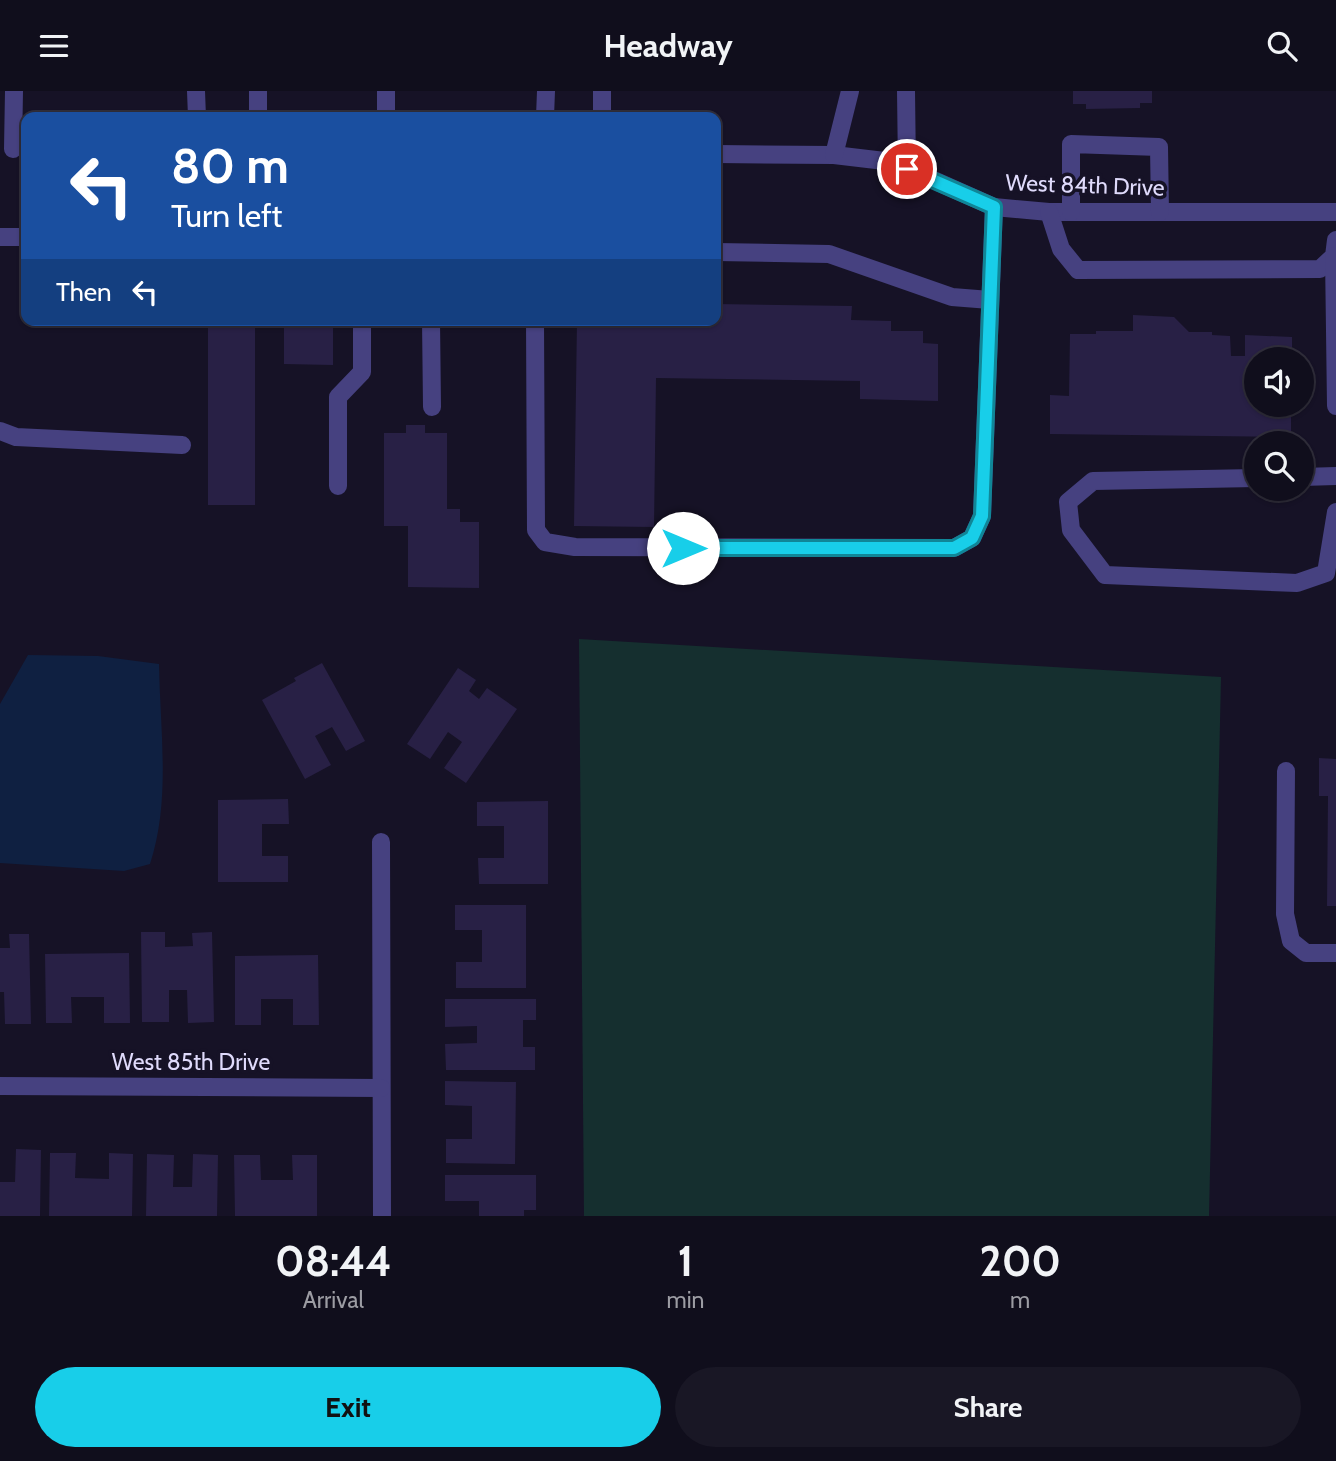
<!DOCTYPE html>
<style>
body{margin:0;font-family:Cabin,sans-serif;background:#191725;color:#f1f3f6;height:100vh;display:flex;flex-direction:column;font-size:26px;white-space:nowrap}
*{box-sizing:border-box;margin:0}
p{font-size:23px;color:#9c9ca3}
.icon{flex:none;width:38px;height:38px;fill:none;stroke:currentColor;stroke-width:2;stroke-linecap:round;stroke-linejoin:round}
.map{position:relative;height:1125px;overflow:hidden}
.side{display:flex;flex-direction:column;background:#100e1c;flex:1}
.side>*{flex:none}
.banner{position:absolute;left:21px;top:21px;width:700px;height:214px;border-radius:14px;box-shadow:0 2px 5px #0004,0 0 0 2px #302e3b;background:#1a4fa0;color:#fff;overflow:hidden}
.controls{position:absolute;left:1244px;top:256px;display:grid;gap:14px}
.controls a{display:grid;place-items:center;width:70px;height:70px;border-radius:50%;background:#100e1c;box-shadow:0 2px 5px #0004,0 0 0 2px #302e3b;font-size:35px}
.pin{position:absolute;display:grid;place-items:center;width:60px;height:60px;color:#fff;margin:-30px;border:4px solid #fff;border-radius:50%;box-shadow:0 2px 7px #0007}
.me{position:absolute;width:77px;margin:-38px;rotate:90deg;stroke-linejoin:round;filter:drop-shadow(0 0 5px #0008)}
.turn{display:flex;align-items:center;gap:24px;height:147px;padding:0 35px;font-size:32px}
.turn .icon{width:91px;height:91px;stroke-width:2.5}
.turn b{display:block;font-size:49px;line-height:60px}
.then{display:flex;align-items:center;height:66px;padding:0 35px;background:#0003;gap:14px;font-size:26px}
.eta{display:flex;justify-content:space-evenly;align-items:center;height:119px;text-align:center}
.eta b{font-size:42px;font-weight:800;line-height:49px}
.action{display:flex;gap:14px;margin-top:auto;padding:14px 35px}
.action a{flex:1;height:80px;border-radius:42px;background:#18cee9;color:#111;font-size:28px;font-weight:800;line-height:80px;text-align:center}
.action a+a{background:#191725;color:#f1f3f6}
header{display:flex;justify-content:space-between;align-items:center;height:91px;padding:0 35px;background:#100e1c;font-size:32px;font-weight:800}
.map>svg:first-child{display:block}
</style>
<header><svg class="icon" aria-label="menu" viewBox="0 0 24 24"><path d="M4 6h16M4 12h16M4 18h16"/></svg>Headway<svg class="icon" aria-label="search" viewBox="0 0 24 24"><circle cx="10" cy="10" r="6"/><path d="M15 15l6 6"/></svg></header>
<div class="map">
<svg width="1336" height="1125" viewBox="0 0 1336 1125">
<rect width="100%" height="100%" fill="#161226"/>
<path fill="#152f2f" d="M 579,548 L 1221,586 L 1209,1125 L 584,1125 Z"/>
<path fill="#0f2041" d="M 28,564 L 98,565 L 159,573 C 160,640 171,709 150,773 L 124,780 L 0,772 L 0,613 Z"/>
<g fill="#282045">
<path d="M 1073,0 L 1152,0 L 1152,12 L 1140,12 L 1140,17 L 1086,18 L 1086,13 L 1073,13 Z"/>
<path d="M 716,213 L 852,215 L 851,229 L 891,230 L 891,240 L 923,240 L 923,252 L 938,253 L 938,310 L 860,308 L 860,290 L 656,287 L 654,436 L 574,435 L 577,229 L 716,229 Z"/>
<path d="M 1133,224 L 1174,226 L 1189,241 L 1212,241 L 1212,244 L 1230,245 L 1231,265 L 1245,265 L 1245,244 L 1292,246 L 1292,268 L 1256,268 L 1256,313 L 1291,313 L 1291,346 L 1050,343 L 1050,304 L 1069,305 L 1070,243 L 1096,243 L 1096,240 L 1133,240 Z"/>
<rect x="208" y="229" width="47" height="185"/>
<path d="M 284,229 L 333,229 L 333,274 L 284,273 Z"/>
<path d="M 406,334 L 425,334 L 425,342 L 447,342 L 447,418 L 460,418 L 460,431 L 479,431 L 479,497 L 408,496 L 408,435 L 384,435 L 384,342 L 406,342 Z"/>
<path d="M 322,572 L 365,650 L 346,660 L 332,636 L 315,645 L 331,674 L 305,688 L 262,609 L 296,590 L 294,587 Z"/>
<path d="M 458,577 L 476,589 L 469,600 L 479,608 L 487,597 L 517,618 L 466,692 L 444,677 L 462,651 L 448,641 L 430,668 L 407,653 Z"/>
<path d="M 1319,667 L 1336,668 L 1336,815 L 1327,815 L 1328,705 L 1319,705 Z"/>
<path d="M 288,708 L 289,733 L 262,733 L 262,765 L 288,765 L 288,791 L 218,791 L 218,709 Z"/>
<path d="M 548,710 L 548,793 L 479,793 L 478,767 L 504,767 L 504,735 L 477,735 L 477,711 Z"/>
<path d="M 455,814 L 526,814 L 526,897 L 456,897 L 456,871 L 482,871 L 482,839 L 455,839 Z"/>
<path d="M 141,841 L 165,841 L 165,856 L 193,855 L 192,842 L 212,841 L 214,931 L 188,932 L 187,899 L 169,899 L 169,931 L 142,931 Z"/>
<path d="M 9,843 L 29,843 L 31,933 L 5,933 L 4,901 L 0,901 L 0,857 L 10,857 Z"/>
<path d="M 129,862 L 130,932 L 104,932 L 104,906 L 71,906 L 72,932 L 46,932 L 45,863 Z"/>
<path d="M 318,864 L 319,934 L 293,934 L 293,908 L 261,908 L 261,934 L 235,934 L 235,865 Z"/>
<path d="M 445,908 L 536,908 L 536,929 L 523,929 L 523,956 L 535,956 L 535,979 L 446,979 L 445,953 L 477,952 L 477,935 L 445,936 Z"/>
<path d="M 445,990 L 516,991 L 515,1073 L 446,1072 L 446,1048 L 472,1048 L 472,1015 L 445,1014 Z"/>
<path d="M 16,1058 L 41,1059 L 40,1125 L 0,1125 L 0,1091 L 15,1091 Z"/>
<path d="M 50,1062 L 76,1062 L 75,1087 L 109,1088 L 109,1062 L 133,1063 L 132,1125 L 49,1125 Z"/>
<path d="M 147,1063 L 174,1064 L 173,1096 L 192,1096 L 193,1063 L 218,1064 L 217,1125 L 146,1125 Z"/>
<path d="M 234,1064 L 260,1064 L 261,1089 L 293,1089 L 292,1064 L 317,1064 L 317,1125 L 235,1125 Z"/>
<path d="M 445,1084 L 536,1084 L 536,1119 L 524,1119 L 524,1125 L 479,1125 L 479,1110 L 445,1110 Z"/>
</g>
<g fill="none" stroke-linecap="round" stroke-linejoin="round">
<g stroke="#464180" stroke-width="18">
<path d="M 196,0 L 197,26"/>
<path d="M 258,0 L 258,26"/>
<path d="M 386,0 L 386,26"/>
<path d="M 906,0 L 907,78"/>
<path d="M 545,26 L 546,0"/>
<path d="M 602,26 L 602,0"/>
<path d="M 13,58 L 14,0"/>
<path d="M 716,63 L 834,64 L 893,71 L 994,116 L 1049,121 L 1336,121"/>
<path d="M 834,64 L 850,0"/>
<path d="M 1049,121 L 1061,158 L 1078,179 L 1320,178 L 1334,165 L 1336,149"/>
<path d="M 1071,121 L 1071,53 L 1159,56 L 1160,121"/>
<path d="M 0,146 L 26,146"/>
<path d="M 716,161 L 829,163 L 952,206 L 990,209"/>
<path d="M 1334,165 L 1336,315"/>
<path d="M 431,229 L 432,316"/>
<path d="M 535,229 L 536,439 L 545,451 L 575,456 L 954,457 L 972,447 L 982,425 L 994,116"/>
<path d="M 0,340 L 16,346 L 182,354"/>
<path d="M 1302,386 L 1336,385"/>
<path d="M 1256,387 L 1093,390 L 1068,411 L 1071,439 L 1105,484 L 1297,492 L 1326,482 L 1336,421"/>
<path d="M 338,395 L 338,306 L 362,281 L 362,229"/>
<path d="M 1286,680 L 1285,823 L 1291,850 L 1306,862 L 1336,862"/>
<path d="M 381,751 L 382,1125"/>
<path d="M 0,995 L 381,997"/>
</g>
</g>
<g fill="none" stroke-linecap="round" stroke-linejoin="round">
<defs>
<path id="route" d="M 683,457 L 954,457 L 972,447 L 982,425 L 994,116 L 907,78"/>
</defs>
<use href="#route" stroke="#108697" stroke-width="18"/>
<use href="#route" stroke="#18cee9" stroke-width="12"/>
</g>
<g text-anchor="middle" stroke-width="7" stroke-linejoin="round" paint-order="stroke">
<g font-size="23" fill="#dfdafb" stroke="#161226">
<text transform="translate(1085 94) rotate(2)" y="8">West 84th Drive</text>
<text x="191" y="979">West 85th Drive</text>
</g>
</g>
</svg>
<div class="controls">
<a><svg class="icon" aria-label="sound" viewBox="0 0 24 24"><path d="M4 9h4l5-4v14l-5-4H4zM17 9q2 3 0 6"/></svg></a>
<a><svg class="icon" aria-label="search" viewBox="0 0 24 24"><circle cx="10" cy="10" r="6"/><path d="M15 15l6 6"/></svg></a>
</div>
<div class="pin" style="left:907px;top:78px;background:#d93025"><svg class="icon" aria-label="arrive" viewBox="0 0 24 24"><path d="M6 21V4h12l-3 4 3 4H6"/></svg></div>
<svg class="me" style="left:683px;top:457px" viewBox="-20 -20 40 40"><circle r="19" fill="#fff"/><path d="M0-13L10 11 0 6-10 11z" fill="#18cee9"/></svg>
<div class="banner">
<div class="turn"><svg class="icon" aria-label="left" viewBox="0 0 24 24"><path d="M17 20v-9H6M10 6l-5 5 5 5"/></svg><div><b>80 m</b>Turn left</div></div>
<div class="then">Then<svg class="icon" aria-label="left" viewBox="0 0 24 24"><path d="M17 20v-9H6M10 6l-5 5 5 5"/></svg></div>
</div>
</div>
<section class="side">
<div class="eta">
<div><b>08:44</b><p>Arrival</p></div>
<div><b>1</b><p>min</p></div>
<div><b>200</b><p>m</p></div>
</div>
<div class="action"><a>Exit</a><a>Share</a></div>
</section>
